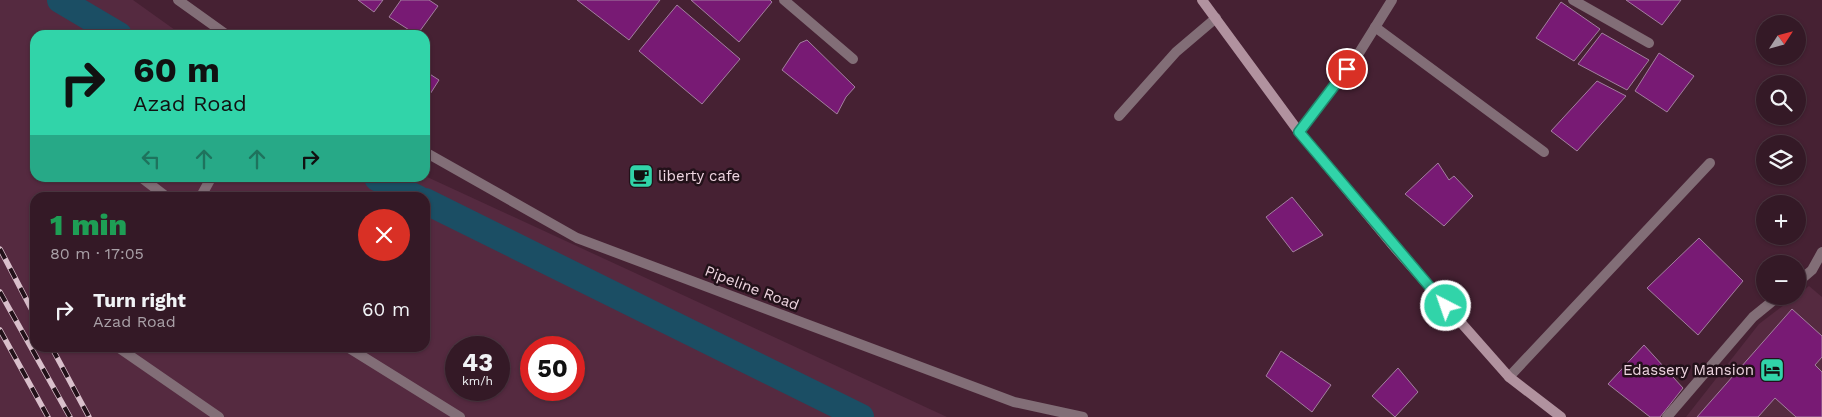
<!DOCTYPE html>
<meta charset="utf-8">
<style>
body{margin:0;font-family:"Work Sans",sans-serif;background:#3f2632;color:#f1f3f6;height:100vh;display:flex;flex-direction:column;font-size:19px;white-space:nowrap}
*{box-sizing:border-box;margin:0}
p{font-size:16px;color:#a9a0a7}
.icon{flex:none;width:28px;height:28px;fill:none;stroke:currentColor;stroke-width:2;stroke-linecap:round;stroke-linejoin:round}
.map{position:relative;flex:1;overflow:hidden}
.side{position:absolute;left:30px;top:192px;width:400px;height:160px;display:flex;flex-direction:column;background:#341926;border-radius:15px;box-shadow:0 1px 4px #0004,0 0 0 1px #4e3843}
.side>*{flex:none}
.guide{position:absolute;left:30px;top:30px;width:400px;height:152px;border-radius:15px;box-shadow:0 1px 4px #0004,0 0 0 1px #4e3843;background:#31d4a9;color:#111;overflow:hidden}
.needle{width:32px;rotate:54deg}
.fabs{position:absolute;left:1756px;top:15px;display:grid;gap:10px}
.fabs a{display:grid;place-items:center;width:50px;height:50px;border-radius:50%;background:#341926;box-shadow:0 1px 4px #0004,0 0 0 1px #4e3843;font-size:25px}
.speed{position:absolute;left:445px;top:336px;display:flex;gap:10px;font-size:25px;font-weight:700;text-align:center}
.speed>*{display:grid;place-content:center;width:65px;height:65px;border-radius:50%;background:#341926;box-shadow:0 1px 4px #0004,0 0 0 1px #4e3843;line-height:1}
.speed small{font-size:12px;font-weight:400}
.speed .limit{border:8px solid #d22;background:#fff;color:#111}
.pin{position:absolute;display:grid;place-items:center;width:42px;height:42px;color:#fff;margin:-21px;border:2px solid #fff;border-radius:50%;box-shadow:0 1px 5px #0007}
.me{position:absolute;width:55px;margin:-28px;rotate:319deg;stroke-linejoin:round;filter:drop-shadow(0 0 4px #0008)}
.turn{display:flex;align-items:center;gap:18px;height:105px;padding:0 20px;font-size:22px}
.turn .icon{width:65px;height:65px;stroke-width:2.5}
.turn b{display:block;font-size:35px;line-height:42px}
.lanes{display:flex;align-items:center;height:48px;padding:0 20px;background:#0003;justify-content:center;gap:25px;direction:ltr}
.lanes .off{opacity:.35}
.round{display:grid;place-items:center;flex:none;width:52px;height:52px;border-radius:26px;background:#3f2632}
.head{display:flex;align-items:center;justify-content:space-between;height:85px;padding:0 20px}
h1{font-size:30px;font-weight:800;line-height:38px;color:#1e9e55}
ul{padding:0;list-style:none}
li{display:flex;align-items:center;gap:15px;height:65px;padding:0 20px}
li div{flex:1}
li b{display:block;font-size:19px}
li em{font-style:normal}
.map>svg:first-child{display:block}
</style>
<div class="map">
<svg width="1822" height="417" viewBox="0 0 1822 417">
<rect width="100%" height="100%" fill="#462133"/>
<g fill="#552a40" fill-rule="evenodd">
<path d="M 0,0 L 133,0 L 182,35 L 35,35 L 35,178 L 425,176 L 947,417 L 0,417 ZM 35,198 L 425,198 L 425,348 L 35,348 ZM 456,348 L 499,348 L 499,390 L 456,390 ZM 531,348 L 574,348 L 574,390 L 531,390 Z"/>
<path d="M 1809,286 L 1822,297 L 1822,417 L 1686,417 L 1759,324 Z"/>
</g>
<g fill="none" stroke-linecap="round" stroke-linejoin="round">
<g stroke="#1b4e64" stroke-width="26">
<path d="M 60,0 L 119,35"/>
<path d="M 377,178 L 417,198"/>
<path d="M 425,201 L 861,417"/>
</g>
</g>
<g fill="#781a74" stroke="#a37f9f">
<path d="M 358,0 L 383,0 L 374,12 Z"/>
<path d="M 401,0 L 429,0 L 438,6 L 417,35 L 389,17 Z"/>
<path d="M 577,0 L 660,0 L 629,40 Z"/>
<path d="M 691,0 L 770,0 L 772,2 L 739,42 Z"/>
<path d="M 1626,0 L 1681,0 L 1662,25 Z"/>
<path d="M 1561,2 L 1600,29 L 1574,61 L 1536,38 Z"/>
<path d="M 677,5 L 740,59 L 702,104 L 639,51 Z"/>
<path d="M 1602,33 L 1649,60 L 1627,90 L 1578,64 Z"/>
<path d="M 807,40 L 855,87 L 846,97 L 837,114 L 782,70 L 800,43 Z"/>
<path d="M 1659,53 L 1694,76 L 1667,112 L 1635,91 Z"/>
<path d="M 425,71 L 439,80 L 425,102 Z"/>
<path d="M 1597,81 L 1626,96 L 1577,151 L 1551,131 Z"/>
<path d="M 1438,163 L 1449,180 L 1454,176 L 1473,196 L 1444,226 L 1405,194 Z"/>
<path d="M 1292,197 L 1323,235 L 1293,252 L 1266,217 Z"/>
<path d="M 1699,238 L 1743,281 L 1698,335 L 1647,288 Z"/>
<path d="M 1792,309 L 1822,336 L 1822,357 L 1815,365 L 1822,372 L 1822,417 L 1796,417 L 1775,398 L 1758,417 L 1697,417 Z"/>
<path d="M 1644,345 L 1683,388 L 1660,417 L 1650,417 L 1608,384 Z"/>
<path d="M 1281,351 L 1331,385 L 1312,412 L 1266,376 Z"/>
<path d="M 1398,368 L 1418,392 L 1395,417 L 1372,396 Z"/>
</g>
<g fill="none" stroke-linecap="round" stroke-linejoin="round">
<g stroke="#826e77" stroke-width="10">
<path d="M 1119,116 L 1176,52 L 1216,18"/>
<path d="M 349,348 L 460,417"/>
</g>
<g stroke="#826e77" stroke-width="10">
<path d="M 784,0 L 853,59"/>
<path d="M 1573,0 L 1649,43"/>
<path d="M 1375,27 L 1544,152"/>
<path d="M 1299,132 L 1359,53 L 1392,0"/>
<path d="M 142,178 L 168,198"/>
<path d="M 200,198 L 211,178"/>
<path d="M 1798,282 L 1812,270 L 1822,252"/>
<path d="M 119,348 L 219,417"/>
<path d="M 1509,377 L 1710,163"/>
<path d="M 1667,417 L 1753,317 L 1779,296"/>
</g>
<g stroke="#826e77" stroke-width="10">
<path d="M 178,0 L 227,35"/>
<path d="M 425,152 L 577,238 L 1014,402 L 1083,417"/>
</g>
<path stroke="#b1929f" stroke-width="10" d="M 1202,0 L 1299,132 L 1396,249 L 1509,377 L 1561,417"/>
<defs>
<g id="rail">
<path d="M 0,249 L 35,316"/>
<path d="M 0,292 L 70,417"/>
<path d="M 0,330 L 48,417"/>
<path d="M 52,348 L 89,417"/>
</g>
</defs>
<use href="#rail" stroke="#d9bfcb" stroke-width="5.5"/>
<use href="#rail" stroke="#221119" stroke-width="4" stroke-dasharray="11" stroke-linecap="butt"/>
</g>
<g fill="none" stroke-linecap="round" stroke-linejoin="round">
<defs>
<path id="route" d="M 1347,69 L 1299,132 L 1446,306"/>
</defs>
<use href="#route" stroke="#208a6e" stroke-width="12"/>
<use href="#route" stroke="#31d4a9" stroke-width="9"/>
</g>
<defs>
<symbol id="cafe-square" viewBox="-11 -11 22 22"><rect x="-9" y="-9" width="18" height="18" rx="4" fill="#31d4a9" stroke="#221119"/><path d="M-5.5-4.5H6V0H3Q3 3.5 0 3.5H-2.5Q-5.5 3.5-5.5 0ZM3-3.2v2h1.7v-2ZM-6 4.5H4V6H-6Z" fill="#111"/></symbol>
<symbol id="hotel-square" viewBox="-11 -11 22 22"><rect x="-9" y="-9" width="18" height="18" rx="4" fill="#31d4a9" stroke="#221119"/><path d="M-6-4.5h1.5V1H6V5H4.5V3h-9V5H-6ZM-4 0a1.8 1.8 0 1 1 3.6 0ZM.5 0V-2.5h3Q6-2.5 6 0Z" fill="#111"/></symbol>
</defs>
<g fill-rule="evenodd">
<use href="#cafe-square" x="627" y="162" width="28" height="28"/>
<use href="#hotel-square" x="1758" y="356" width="28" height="28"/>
</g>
<g text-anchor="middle" stroke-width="5" stroke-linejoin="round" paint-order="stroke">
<g font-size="15" fill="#eed5e0" stroke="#221119" text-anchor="start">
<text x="658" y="181">liberty cafe</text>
<text x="1754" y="375" text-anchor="end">Edassery Mansion</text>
</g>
<g font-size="15" fill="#eed5e0" stroke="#221119">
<text transform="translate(752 288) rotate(21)" y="5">Pipeline Road</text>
</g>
</g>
</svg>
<div class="fabs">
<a><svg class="needle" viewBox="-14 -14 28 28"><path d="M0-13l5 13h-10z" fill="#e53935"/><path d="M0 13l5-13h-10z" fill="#a9a0a7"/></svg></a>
<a><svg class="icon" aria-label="search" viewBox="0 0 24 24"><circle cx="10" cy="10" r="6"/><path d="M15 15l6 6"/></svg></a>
<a><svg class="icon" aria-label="layers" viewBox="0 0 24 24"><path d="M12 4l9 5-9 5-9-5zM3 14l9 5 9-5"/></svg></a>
<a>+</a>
<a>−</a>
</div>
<div class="speed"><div>43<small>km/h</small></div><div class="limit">50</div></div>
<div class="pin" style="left:1347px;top:69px;background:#d93025"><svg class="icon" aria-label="arrive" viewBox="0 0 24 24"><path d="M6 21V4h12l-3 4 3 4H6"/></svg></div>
<svg class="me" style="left:1446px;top:306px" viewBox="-20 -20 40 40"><circle r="17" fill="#31d4a9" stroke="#fff" stroke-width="3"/><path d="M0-11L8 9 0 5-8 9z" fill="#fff"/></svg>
<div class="guide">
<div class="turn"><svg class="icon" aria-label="right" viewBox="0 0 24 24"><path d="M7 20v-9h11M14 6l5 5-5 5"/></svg><div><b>60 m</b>Azad Road</div></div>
<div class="lanes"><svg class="icon off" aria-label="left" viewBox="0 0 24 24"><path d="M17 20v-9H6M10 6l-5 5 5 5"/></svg><svg class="icon off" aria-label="ahead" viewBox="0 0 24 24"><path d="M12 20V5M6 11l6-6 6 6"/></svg><svg class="icon off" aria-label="ahead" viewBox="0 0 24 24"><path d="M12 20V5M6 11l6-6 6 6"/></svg><svg class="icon" aria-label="right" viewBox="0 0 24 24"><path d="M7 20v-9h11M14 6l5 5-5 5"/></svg></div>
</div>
<section class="side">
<div class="head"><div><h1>1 min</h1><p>80 m · 17:05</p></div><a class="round" style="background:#d93025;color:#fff"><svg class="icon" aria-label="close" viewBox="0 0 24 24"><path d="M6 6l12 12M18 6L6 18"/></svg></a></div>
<ul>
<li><svg class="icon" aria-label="right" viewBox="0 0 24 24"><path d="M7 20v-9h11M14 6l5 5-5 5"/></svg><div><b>Turn right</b><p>Azad Road</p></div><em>60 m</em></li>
</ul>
</section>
</div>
